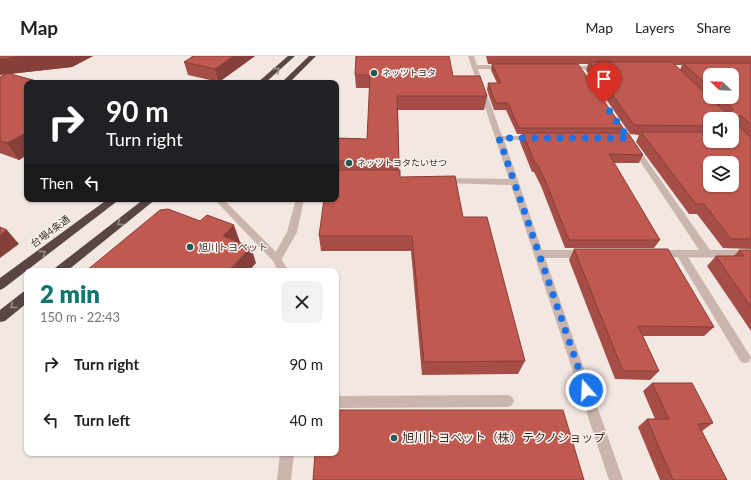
<!DOCTYPE html>
<meta charset="utf-8">
<style>
body{margin:0;font-family:Lato,"Noto Sans JP",sans-serif;background:#f2f2f2;color:#202124;height:100vh;display:flex;flex-direction:column;font-size:15px;white-space:nowrap}
*{box-sizing:border-box;margin:0}
p{font-size:13px;color:#757577}
.icon{flex:none;width:22px;height:22px;fill:none;stroke:currentColor;stroke-width:2;stroke-linecap:round;stroke-linejoin:round}
.map{position:relative;flex:1;overflow:hidden}
.details{position:absolute;left:24px;top:212px;width:315px;height:188px;display:flex;flex-direction:column;background:#fff;border-radius:8px;box-shadow:0 1px 3px #0004}
.details>*{flex:none}
.top-card{position:absolute;left:24px;top:24px;width:315px;height:122px;border-radius:8px;box-shadow:0 1px 3px #0004;background:#202124;color:#fff;overflow:hidden}
.needle{width:26px;rotate:293deg}
.tools{position:absolute;left:703px;top:12px;display:grid;gap:8px}
.tools a{display:grid;place-items:center;width:36px;height:36px;border-radius:8px;background:#fff;box-shadow:0 1px 3px #0004;font-size:20px}
.pin{position:absolute;display:grid;place-items:center;width:34px;height:34px;color:#fff;margin:-41px -17px;border-radius:50% 50% 50% 0;rotate:-45deg;box-shadow:0 0 4px #0007}
.pin .icon{rotate:45deg}
.me{position:absolute;width:44px;margin:-22px;rotate:341deg;stroke-linejoin:round;filter:drop-shadow(0 0 3px #0008)}
.turn{display:flex;align-items:center;gap:14px;height:84px;padding:0 16px;font-size:18px}
.turn .icon{width:52px;height:52px;stroke-width:2.5}
.turn b{display:block;font-size:28px;line-height:34px}
.then{display:flex;align-items:center;height:38px;padding:0 16px;background:#0003;gap:8px;font-size:15px}
.round{display:grid;place-items:center;flex:none;width:42px;height:42px;border-radius:8px;background:#f2f2f2}
.summary{display:flex;align-items:center;justify-content:space-between;height:68px;padding:0 16px}
h1{font-size:24px;font-weight:800;line-height:30px;color:#0f766e}
ul{padding:0;list-style:none}
li{display:flex;align-items:center;gap:12px;height:56px;padding:0 16px}
li div{flex:1}
li b{display:block;font-size:15px}
li em{font-style:normal}
header{display:flex;align-items:center;gap:24px;box-sizing:border-box;height:56px;padding:0 20px;background:#fff;border-bottom:1px solid #e0e0e0}
header strong{font-size:19px}
nav{display:flex;gap:22px;margin-inline-start:auto;font-size:14px}
.map>svg:first-child{display:block}
</style>
<header>
<strong>Map</strong>
<nav><a>Map</a><a>Layers</a><a>Share</a></nav>
</header>
<div class="map">
<svg width="751" height="424" viewBox="0 0 751 424">
<rect width="100%" height="100%" fill="#f2e7e1"/>
<g fill="none" stroke-linecap="round" stroke-linejoin="round">
<g fill="#cab6ad" fill-rule="evenodd">
<path d="M 444,122 L 514,123 L 518,126 L 514,129 L 441,127 L 440,125 L 441,123 Z"/>
<path d="M 296,143 L 304,143 L 297,176 L 280,206 L 274,206 L 272,203 L 287,176 Z"/>
<path d="M 681,194 L 684,195 L 749,298 L 751,302 L 749,306 L 745,307 L 741,306 L 676,198 Z"/>
<path d="M 508,339 L 512,341 L 514,345 L 512,349 L 508,351 L 336,352 L 336,340 Z"/>
</g>
<g fill="#cab6ad" fill-rule="evenodd">
<path d="M 468,0 L 474,0 L 477,9 L 505,9 L 508,11 L 505,13 L 478,13 L 502,80 L 534,80 L 538,82 L 534,84 L 504,84 L 542,194 L 585,194 L 590,198 L 585,202 L 545,202 L 623,424 L 609,424 Z"/>
<path d="M 599,10 L 602,12 L 601,13 L 567,14 L 564,12 L 567,10 Z"/>
<path d="M 615,61 L 617,62 L 710,194 L 751,194 L 751,202 L 654,201 L 652,198 L 654,195 L 657,194 L 699,194 L 612,63 Z"/>
<path d="M 214,143 L 223,143 L 280,200 L 288,215 L 278,215 L 273,205 Z"/>
<path d="M 280,397 L 294,397 L 291,424 L 277,424 Z"/>
</g>
<g fill="#594643" fill-rule="evenodd">
<path d="M 288,0 L 295,0 L 265,27 L 257,27 Z"/>
<path d="M 309,0 L 316,0 L 289,27 L 281,27 Z"/>
<path d="M 108,143 L 120,143 L 4,232 L 0,234 L 0,222 Z"/>
<path d="M 144,143 L 156,143 L 67,215 L 53,215 L 55,212 Z"/>
<path d="M 27,235 L 27,247 L 5,265 L 0,266 L 0,254 L 23,236 Z"/>
</g>
</g>
<g fill="#a54d46" fill-rule="evenodd">
<path d="M 0,0 L 93,0 L 72,11 L 9,18 L 27,27 L 27,99 L 19,104 L 0,97 L 0,21 L 5,18 L 0,19 Z"/>
<path d="M 191,0 L 255,0 L 219,26 L 188,19 L 184,6 L 192,1 Z"/>
<path d="M 486,0 L 751,0 L 751,193 L 723,192 L 697,158 L 689,158 L 636,86 L 639,79 L 630,78 L 586,14 L 588,8 L 488,8 ZM 674,9 L 682,9 L 680,14 ZM 710,19 L 732,41 L 710,41 ZM 710,63 L 732,85 L 710,85 Z"/>
<path d="M 492,8 L 623,72 L 620,77 L 643,99 L 639,107 L 614,107 L 660,184 L 654,192 L 565,192 L 541,130 L 534,116 L 532,116 L 520,86 L 522,78 L 517,78 L 506,54 L 494,54 L 487,34 L 488,27 L 497,27 L 491,14 Z"/>
<path d="M 355,19 L 453,20 L 487,40 L 484,54 L 398,54 L 399,105 L 399,114 L 400,121 L 463,161 L 525,305 L 518,318 L 422,319 L 411,195 L 321,195 L 319,180 L 336,143 L 336,82 L 367,83 L 370,32 L 356,32 Z"/>
<path d="M 574,193 L 714,271 L 704,280 L 643,280 L 659,315 L 650,324 L 615,323 L 569,204 Z"/>
<path d="M 739,194 L 751,194 L 751,275 L 707,210 L 716,200 L 734,200 Z"/>
<path d="M 652,327 L 713,367 L 702,375 L 727,424 L 660,424 L 638,371 L 647,363 L 655,363 L 643,335 Z"/>
</g>
<g fill="#863f39">
<path d="M 26,0 L 93,0 L 72,11 L 0,19 L 0,3 Z"/>
<path d="M 234,0 L 255,0 L 219,26 L 215,13 Z"/>
<path d="M 24,78 L 27,82 L 27,99 L 19,104 L 7,87 Z"/>
<path d="M 234,169 L 240,186 L 229,196 L 223,180 Z"/>
<path d="M 7,174 L 19,188 L 0,202 L 0,179 Z"/>
<path d="M 251,191 L 256,207 L 249,215 L 228,215 Z"/>
</g>
<g fill="#c05a51" stroke="#863f39" fill-rule="evenodd">
<path d="M 0,0 L 26,0 L 0,3 Z"/>
<path d="M 194,0 L 234,0 L 215,13 L 184,6 Z"/>
<path d="M 356,0 L 449,0 L 453,20 L 480,20 L 487,40 L 397,40 L 399,105 L 336,105 L 336,82 L 367,83 L 370,19 L 355,19 Z"/>
<path d="M 589,6 L 672,6 L 724,55 L 732,55 L 733,53 L 720,41 L 732,41 L 732,19 L 710,19 L 710,32 L 683,7 L 751,7 L 751,69 L 742,60 L 737,60 L 737,68 L 751,82 L 751,183 L 731,183 L 704,148 L 696,148 L 641,76 L 710,76 L 710,85 L 732,85 L 732,63 L 710,63 L 710,70 L 634,69 ZM 710,107 L 732,107 L 732,129 L 710,129 Z"/>
<path d="M 492,8 L 578,8 L 623,72 L 519,72 L 508,47 L 496,47 L 488,27 L 501,27 Z"/>
<path d="M 7,17 L 44,27 L 27,27 L 27,79 L 24,78 L 7,87 L 0,85 L 0,21 Z"/>
<path d="M 523,77 L 628,77 L 643,99 L 609,98 L 660,184 L 569,184 L 544,122 L 537,108 L 535,108 Z"/>
<path d="M 336,114 L 400,114 L 400,121 L 455,120 L 463,161 L 487,161 L 525,305 L 424,306 L 412,180 L 319,180 L 324,143 L 336,143 Z"/>
<path d="M 168,153 L 200,165 L 207,159 L 234,169 L 223,180 L 251,191 L 228,215 L 86,215 L 160,154 Z"/>
<path d="M 0,171 L 7,174 L 0,179 Z"/>
<path d="M 574,193 L 668,193 L 714,271 L 638,270 L 659,315 L 623,315 Z"/>
<path d="M 739,194 L 751,194 L 751,251 L 716,200 L 744,200 Z"/>
<path d="M 652,327 L 692,327 L 713,367 L 698,368 L 727,424 L 673,424 L 647,363 L 669,363 Z"/>
<path d="M 336,354 L 563,354 L 584,424 L 313,424 L 315,397 L 336,397 Z"/>
</g>
<defs><path id="oneway-chevron" d="M-2-3.5L2.5 0L-2 3.5" fill="none" stroke-width="1.6" stroke-linecap="round" stroke-linejoin="round"/></defs>
<g stroke="#998b87">
<use href="#oneway-chevron" transform="translate(277 14) rotate(-41)"/>
<use href="#oneway-chevron" transform="translate(120 167) rotate(142)"/>
<use href="#oneway-chevron" transform="translate(43 197) rotate(-37)"/>
<use href="#oneway-chevron" transform="translate(13 250) rotate(142)"/>
</g>
<g fill="none" stroke-linecap="round" stroke-linejoin="round">
<path stroke="#1a73e8" stroke-width="7" stroke-dasharray="0 12.6" d="M 586,334 L 499,82 L 628,82 L 604,47"/>
</g>
<g fill="#225954" stroke="#faf2ed" stroke-width="1.5">
<circle cx="374" cy="17" r="4"/>
<circle cx="349" cy="107" r="4"/>
<circle cx="190" cy="191" r="4"/>
<circle cx="394" cy="382" r="4"/>
</g>
<g text-anchor="middle" stroke-width="3" stroke-linejoin="round" paint-order="stroke">
<g font-size="9" fill="#392d2b" stroke="#faf2ed" text-anchor="start">
<text x="382" y="20">ネッツトヨタ</text>
<text x="357" y="110">ネッツトヨタたいせつ</text>
</g>
<g font-size="10" fill="#392d2b" stroke="#faf2ed">
<text transform="translate(50 175) rotate(-37)" y="4">台場4条通</text>
</g>
<g font-size="10" fill="#392d2b" stroke="#faf2ed" text-anchor="start">
<text x="198" y="195">旭川トヨペット</text>
</g>
<g font-size="12" fill="#392d2b" stroke="#faf2ed" text-anchor="start">
<text x="402" y="386">旭川トヨペット（株）テクノショップ</text>
</g>
</g>
</svg>
<div class="tools">
<a><svg class="needle" viewBox="-14 -14 28 28"><path d="M0-13l5 13h-10z" fill="#e53935"/><path d="M0 13l5-13h-10z" fill="#757577"/></svg></a>
<a><svg class="icon" aria-label="sound" viewBox="0 0 24 24"><path d="M4 9h4l5-4v14l-5-4H4zM17 9q2 3 0 6"/></svg></a>
<a><svg class="icon" aria-label="layers" viewBox="0 0 24 24"><path d="M12 4l9 5-9 5-9-5zM3 14l9 5 9-5"/></svg></a>
</div>
<div class="pin" style="left:604px;top:47px;background:#d93025"><svg class="icon" aria-label="arrive" viewBox="0 0 24 24"><path d="M6 21V4h12l-3 4 3 4H6"/></svg></div>
<svg class="me" style="left:586px;top:334px" viewBox="-20 -20 40 40"><circle r="17" fill="#1a73e8" stroke="#fff" stroke-width="3"/><path d="M0-11L8 9 0 5-8 9z" fill="#fff"/></svg>
<div class="top-card">
<div class="turn"><svg class="icon" aria-label="right" viewBox="0 0 24 24"><path d="M7 20v-9h11M14 6l5 5-5 5"/></svg><div><b>90 m</b>Turn right</div></div>
<div class="then">Then<svg class="icon" aria-label="left" viewBox="0 0 24 24"><path d="M17 20v-9H6M10 6l-5 5 5 5"/></svg></div>
</div>
<section class="details">
<div class="summary"><div><h1>2 min</h1><p>150 m · 22:43</p></div><a class="round"><svg class="icon" aria-label="close" viewBox="0 0 24 24"><path d="M6 6l12 12M18 6L6 18"/></svg></a></div>
<ul>
<li><svg class="icon" aria-label="right" viewBox="0 0 24 24"><path d="M7 20v-9h11M14 6l5 5-5 5"/></svg><div><b>Turn right</b></div><em>90 m</em></li>
<li><svg class="icon" aria-label="left" viewBox="0 0 24 24"><path d="M17 20v-9H6M10 6l-5 5 5 5"/></svg><div><b>Turn left</b></div><em>40 m</em></li>
</ul>
</section>
</div>
